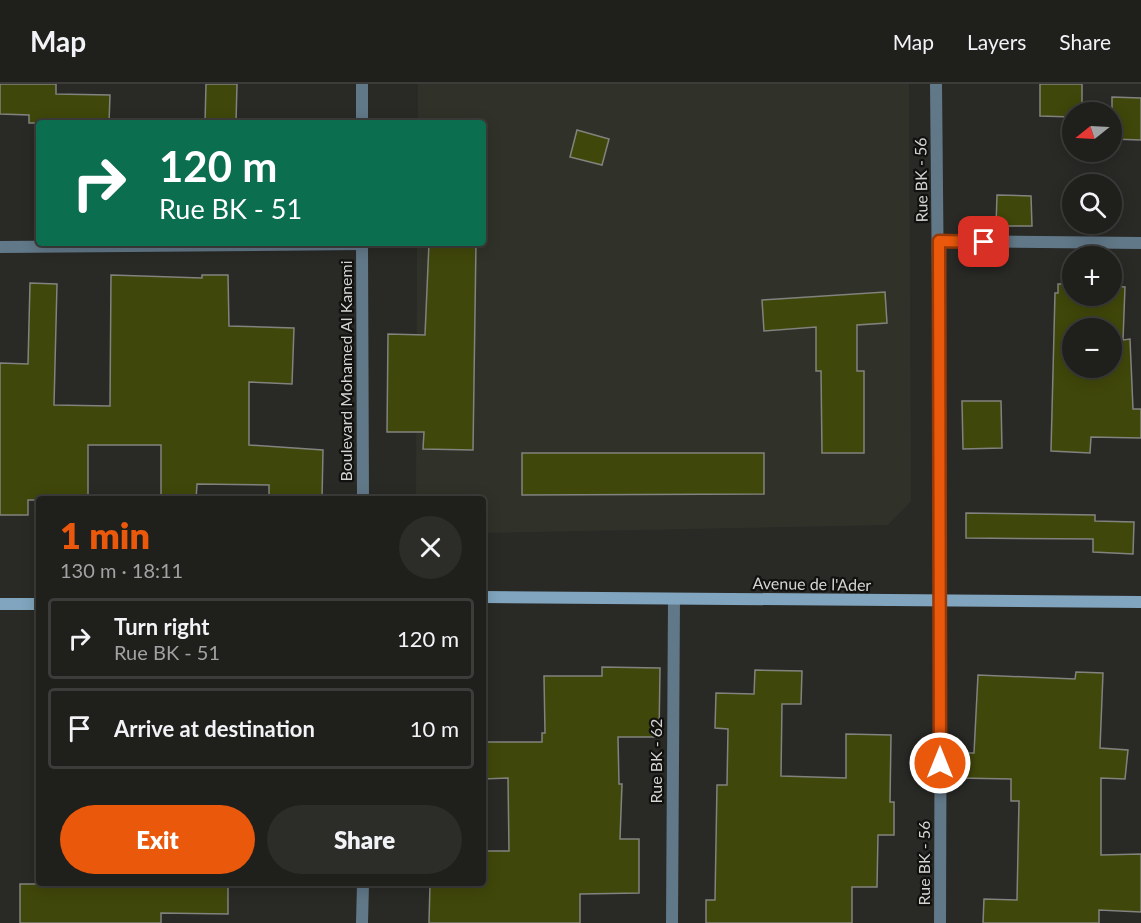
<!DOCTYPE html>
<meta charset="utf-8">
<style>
body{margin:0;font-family:Lato,sans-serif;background:#2c2c29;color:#f1f3f6;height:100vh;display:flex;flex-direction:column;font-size:22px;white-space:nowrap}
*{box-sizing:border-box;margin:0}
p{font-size:20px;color:#a1a2a3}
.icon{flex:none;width:33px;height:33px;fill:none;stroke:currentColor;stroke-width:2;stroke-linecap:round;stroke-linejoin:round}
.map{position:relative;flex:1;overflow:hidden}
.drawer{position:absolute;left:36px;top:412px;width:450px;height:390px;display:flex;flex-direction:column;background:#1f1f1c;border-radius:6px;box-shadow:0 3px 15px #0003,0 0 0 2px #3c3d3b}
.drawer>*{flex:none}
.hud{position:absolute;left:36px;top:36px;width:450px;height:126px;border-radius:6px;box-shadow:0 3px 15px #0003,0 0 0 2px #3c3d3b;background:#0b6e4f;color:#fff;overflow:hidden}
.needle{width:39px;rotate:252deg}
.buttons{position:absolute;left:1062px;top:18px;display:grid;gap:12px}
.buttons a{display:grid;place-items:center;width:60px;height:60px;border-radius:50%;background:#1f1f1c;box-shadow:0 3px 15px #0003,0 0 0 2px #3c3d3b;font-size:30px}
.pin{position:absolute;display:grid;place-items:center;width:51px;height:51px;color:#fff;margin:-26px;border-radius:12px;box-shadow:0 3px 9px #0006}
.me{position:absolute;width:66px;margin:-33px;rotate:0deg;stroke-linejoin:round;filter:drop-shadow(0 0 4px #0008)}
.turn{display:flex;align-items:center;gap:21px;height:126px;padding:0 24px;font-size:27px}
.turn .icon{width:78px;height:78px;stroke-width:2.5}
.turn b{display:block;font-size:42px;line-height:51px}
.round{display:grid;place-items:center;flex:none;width:63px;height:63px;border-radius:32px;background:#2c2c29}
.headline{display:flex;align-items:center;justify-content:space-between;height:102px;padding:0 24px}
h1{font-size:36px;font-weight:800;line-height:45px;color:#ea580c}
.button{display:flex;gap:12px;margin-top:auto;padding:12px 24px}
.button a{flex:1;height:69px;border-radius:36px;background:#ea580c;color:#fff;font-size:24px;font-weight:800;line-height:69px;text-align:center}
.button a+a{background:#2c2c29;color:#f1f3f6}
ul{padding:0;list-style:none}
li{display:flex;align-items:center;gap:18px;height:81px;margin:0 12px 9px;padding:0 12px;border:3px solid #3c3d3b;border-radius:6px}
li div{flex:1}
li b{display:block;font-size:22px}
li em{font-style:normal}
header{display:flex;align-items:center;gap:36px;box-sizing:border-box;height:84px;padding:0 30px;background:#1f1f1c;border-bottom:2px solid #3c3d3b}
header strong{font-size:28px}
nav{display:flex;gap:33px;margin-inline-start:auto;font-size:21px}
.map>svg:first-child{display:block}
</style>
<header>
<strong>Map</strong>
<nav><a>Map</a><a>Layers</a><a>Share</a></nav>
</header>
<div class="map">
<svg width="1141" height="839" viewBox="0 0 1141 839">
<rect width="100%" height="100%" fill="#292926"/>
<path fill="#303229" d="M 418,0 L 909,0 L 911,417 L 888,441 L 483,449 L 483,416 L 416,416 L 417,159 L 483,159 L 483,39 L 418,39 Z"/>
<g fill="#40470a" stroke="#82837f" stroke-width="1.5" fill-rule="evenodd">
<path d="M 0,0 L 56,0 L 56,10 L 110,11 L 109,39 L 29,39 L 29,31 L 0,30 Z"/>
<path d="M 206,0 L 237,0 L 236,39 L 205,39 Z"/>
<path d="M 1040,0 L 1082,0 L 1082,28 L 1072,28 L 1072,33 L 1040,32 Z"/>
<path d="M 1112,13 L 1141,14 L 1141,56 L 1112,55 Z"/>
<path d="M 577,46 L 609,55 L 602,81 L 570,73 Z"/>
<path d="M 997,111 L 1031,112 L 1032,142 L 996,142 Z"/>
<path d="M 429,159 L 476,159 L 473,366 L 423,365 L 424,348 L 387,348 L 388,250 L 425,251 Z"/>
<path d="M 111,191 L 202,194 L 202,191 L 228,191 L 229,242 L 294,244 L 292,300 L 249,298 L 249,361 L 323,366 L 322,416 L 269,416 L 269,401 L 197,400 L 196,416 L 161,416 L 161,361 L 88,361 L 88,416 L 28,416 L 28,431 L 0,431 L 0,279 L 28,280 L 30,199 L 57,200 L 54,321 L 110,322 Z"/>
<path d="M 1058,200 L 1072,200 L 1072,212 L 1112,212 L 1112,202 L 1125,203 L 1123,256 L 1130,255 L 1133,325 L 1141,325 L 1141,354 L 1091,353 L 1090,369 L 1051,367 L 1055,209 L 1058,209 ZM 1072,244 L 1112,244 L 1112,284 L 1072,284 Z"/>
<path d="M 885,208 L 887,239 L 857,241 L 857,287 L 864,287 L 864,369 L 822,369 L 821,287 L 816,287 L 816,243 L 764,247 L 762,216 Z"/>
<path d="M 962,317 L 1001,317 L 1002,364 L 963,365 Z"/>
<path d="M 522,369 L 764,369 L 764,410 L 522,411 Z"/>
<path d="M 966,429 L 1095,431 L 1095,437 L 1134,438 L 1133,470 L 1093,468 L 1093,455 L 966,454 Z"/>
<path d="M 602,583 L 660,584 L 659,653 L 618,653 L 619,700 L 622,700 L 620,755 L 639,755 L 639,809 L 580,810 L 580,839 L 429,839 L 430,800 L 483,800 L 483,767 L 509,767 L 508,694 L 483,695 L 483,658 L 542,658 L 542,649 L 545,649 L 544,592 L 602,592 Z"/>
<path d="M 755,586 L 802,587 L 801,620 L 782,620 L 781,692 L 846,694 L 846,650 L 891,651 L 890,718 L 894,718 L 894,751 L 878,751 L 877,803 L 852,803 L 852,839 L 706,839 L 706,816 L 715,816 L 717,701 L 727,701 L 728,645 L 715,644 L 716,609 L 754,610 Z"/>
<path d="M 1076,588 L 1103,589 L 1100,664 L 1128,666 L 1125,695 L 1101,694 L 1101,771 L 1141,770 L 1141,828 L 1099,826 L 1099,839 L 983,839 L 984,815 L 1017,816 L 1019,717 L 1011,717 L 1011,695 L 958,694 L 959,669 L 974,669 L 978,591 L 1075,595 Z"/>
<path d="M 20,800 L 228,800 L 228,830 L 161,829 L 161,839 L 20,839 Z"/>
</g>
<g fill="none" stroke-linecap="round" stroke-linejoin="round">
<g stroke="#617888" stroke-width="12">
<path d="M 362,0 L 362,39"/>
<path d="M 936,0 L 941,518 L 940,839"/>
<path d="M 939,157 L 1141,159"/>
<path d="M 362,159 L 363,416"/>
<path d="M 0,163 L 362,160"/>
<path d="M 672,839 L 674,515"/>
</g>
<path stroke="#617888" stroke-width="12" d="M 362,839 L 363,800"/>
<g stroke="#81a5bf" stroke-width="12">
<path d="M 483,513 L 1141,518"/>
<path d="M 0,520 L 39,520"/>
</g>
</g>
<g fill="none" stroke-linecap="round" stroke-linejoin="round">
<defs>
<path id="route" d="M 940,679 L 939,157 L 984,158"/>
</defs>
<use href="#route" stroke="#983908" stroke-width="15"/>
<use href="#route" stroke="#ea580c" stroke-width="10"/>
</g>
<g text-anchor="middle" stroke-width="4.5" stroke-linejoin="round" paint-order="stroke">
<g font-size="16" fill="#d4d4d2" stroke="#111210">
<text transform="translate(921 96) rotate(-91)" y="6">Rue BK - 56</text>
<text transform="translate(346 287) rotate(-90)" y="6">Boulevard Mohamed Al Kanemi</text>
<text transform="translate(812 500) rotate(1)" y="6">Avenue de l'Ader</text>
<text transform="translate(656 677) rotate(-90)" y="6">Rue BK - 62</text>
<text transform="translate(924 779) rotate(-90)" y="6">Rue BK - 56</text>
</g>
</g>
</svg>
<div class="buttons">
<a><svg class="needle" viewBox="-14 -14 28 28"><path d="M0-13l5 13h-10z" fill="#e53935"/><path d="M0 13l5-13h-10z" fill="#a1a2a3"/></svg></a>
<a><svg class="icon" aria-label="search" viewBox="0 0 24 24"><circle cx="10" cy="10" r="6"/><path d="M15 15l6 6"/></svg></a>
<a>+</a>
<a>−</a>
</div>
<div class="pin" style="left:984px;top:158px;background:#d93025"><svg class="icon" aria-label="arrive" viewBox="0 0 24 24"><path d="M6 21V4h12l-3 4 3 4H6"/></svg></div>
<svg class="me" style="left:940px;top:679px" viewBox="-20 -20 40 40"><circle r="17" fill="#ea580c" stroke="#fff" stroke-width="3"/><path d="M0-11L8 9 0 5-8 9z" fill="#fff"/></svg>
<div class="hud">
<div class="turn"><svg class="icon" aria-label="right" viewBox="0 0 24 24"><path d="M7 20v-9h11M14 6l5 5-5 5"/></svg><div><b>120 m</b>Rue BK - 51</div></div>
</div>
<section class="drawer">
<div class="headline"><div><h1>1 min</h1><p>130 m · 18:11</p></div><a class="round"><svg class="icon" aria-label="close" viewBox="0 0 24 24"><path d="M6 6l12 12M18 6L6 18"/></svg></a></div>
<ul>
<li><svg class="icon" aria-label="right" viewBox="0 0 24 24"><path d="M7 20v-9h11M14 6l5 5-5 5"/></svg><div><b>Turn right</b><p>Rue BK - 51</p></div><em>120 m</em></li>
<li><svg class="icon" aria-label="arrive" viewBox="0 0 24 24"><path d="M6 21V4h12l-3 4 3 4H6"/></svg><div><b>Arrive at destination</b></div><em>10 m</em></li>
</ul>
<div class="button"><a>Exit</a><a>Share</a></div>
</section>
</div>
